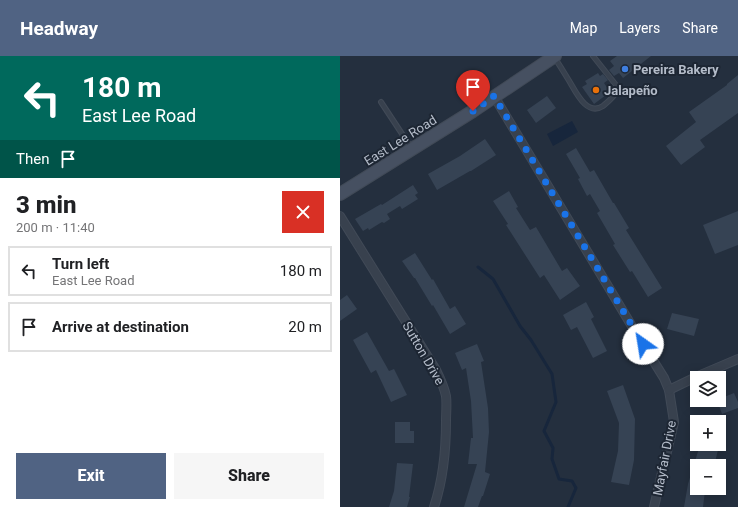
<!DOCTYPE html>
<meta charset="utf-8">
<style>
body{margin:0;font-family:Roboto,sans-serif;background:#f6f6f6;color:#202124;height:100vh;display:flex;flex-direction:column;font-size:15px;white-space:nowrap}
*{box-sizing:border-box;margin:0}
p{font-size:13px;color:#757577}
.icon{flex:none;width:22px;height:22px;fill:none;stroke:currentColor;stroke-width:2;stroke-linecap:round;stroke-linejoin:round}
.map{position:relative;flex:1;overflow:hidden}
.drawer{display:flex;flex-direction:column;background:#fff;width:340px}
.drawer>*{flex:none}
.guide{background:#00695c;color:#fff;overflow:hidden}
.tools{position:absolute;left:350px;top:315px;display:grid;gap:8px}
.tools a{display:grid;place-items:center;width:36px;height:36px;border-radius:0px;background:#fff;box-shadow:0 2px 10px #0003;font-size:20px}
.pin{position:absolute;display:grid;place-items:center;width:34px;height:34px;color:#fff;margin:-41px -17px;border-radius:50% 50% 50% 0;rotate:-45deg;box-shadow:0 0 4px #0007}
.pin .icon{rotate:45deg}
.me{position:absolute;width:44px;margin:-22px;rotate:328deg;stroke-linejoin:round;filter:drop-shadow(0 0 3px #0008)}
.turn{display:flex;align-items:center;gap:14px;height:84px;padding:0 16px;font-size:18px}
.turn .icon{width:52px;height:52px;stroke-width:2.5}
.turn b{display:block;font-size:28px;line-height:34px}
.then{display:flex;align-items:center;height:38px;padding:0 16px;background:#0003;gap:8px;font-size:15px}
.round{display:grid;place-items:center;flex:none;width:42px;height:42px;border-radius:0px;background:#f6f6f6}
.head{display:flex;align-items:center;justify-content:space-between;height:68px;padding:0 16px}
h1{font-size:24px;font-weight:800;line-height:30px}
.action{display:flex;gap:8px;margin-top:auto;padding:8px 16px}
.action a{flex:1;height:46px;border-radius:0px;background:#506383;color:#fff;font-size:16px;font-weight:800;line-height:46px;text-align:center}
.action a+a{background:#f6f6f6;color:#202124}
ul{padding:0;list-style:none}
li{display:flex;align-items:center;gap:12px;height:50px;margin:0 8px 6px;padding:0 8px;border:2px solid #e0e0e0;border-radius:0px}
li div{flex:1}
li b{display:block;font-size:15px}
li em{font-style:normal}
header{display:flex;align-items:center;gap:24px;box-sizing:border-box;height:56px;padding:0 20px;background:#506383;color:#fff}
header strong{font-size:19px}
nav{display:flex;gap:22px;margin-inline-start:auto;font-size:14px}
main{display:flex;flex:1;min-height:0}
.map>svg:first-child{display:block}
</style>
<header>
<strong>Headway</strong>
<nav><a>Map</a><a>Layers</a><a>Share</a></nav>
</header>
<main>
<section class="drawer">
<div class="guide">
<div class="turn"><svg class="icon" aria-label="left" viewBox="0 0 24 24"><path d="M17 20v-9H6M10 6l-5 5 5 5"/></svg><div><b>180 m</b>East Lee Road</div></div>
<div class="then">Then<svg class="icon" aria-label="arrive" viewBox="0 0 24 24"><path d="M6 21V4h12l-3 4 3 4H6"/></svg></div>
</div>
<div class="head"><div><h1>3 min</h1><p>200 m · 11:40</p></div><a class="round" style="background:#d93025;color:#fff"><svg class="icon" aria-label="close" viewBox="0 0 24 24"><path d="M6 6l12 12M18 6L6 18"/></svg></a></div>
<ul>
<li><svg class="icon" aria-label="left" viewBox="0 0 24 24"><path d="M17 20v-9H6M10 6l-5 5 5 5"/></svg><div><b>Turn left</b><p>East Lee Road</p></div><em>180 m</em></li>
<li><svg class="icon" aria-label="arrive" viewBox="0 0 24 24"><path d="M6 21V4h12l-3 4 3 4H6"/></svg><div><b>Arrive at destination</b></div><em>20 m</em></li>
</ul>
<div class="action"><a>Exit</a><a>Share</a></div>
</section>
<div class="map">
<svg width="398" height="451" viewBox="0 0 398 451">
<rect width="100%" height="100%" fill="#242f3e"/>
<path fill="#17263c" d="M 232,65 L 238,76 L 213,90 L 207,78 Z"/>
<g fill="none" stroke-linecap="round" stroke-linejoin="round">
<path stroke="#17263c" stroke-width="3" d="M 138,211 L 153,223 L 180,270 L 191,284 L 212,318 L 216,346 L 204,375 L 213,392 L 212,403 L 219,423 L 232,425 L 236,432 L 228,451"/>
</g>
<g fill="#364354">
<path d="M 277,0 L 311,0 L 283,22 L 279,17 L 274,20 L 269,14 L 274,10 L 270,5 Z"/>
<path d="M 258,17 L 260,20 L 263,18 L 268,24 L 264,27 L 270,36 L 254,48 L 242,31 L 247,28 L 245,25 Z"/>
<path d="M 398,19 L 398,57 L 360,84 L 365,91 L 341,109 L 326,90 L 356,66 L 349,56 L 387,29 L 387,28 Z"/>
<path d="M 207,40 L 216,52 L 196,67 L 187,54 Z"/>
<path d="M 145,83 L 156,99 L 131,115 L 130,115 L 97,134 L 88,118 L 120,100 Z"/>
<path d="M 236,92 L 250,116 L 254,114 L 273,147 L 274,147 L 289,172 L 286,174 L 322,232 L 308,241 L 292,215 L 290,216 L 273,189 L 275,188 L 257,157 L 260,155 L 250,138 L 247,140 L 238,123 L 240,122 L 226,98 Z"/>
<path d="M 73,129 L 78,137 L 75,139 L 78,143 L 62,153 L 60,150 L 47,158 L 50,163 L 44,167 L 42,166 L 29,174 L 28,172 L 23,175 L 15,163 L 41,148 L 42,149 Z"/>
<path d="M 169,135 L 178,151 L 176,152 L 190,174 L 196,171 L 222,215 L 227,212 L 240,230 L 220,244 L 204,219 L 200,222 L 166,169 L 168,168 L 153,145 Z"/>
<path d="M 398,155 L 398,189 L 375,198 L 363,169 Z"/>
<path d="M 75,197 L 92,224 L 93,223 L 110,253 L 115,250 L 126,268 L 110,278 L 93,249 L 92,250 L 75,222 L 74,222 L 62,205 Z"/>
<path d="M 7,239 L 17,253 L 0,265 L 0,244 Z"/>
<path d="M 246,246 L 254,261 L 251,263 L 267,295 L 253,302 L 237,271 L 231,274 L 223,259 Z"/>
<path d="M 332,257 L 359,263 L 354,280 L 327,273 Z"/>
<path d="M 27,276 L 49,315 L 54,313 L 67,339 L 51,346 L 36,314 L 31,317 L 13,284 Z"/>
<path d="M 137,288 L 144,305 L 141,306 L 148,352 L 149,376 L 145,416 L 150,418 L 143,440 L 142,440 L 138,451 L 124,451 L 137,408 L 128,408 L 131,382 L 133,382 L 131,345 L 126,312 L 122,314 L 115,297 Z"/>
<path d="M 283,329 L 295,363 L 294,404 L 289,429 L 271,426 L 278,395 L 279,367 L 267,335 Z"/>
<path d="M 394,337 L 398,346 L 398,352 L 382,358 L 377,344 L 379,344 L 379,343 Z"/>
<path d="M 55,366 L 70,366 L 70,375 L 74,375 L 74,387 L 55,387 Z"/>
<path d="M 360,389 L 378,394 L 374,410 L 357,410 L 357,434 L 365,435 L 363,451 L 344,451 L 348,428 Z"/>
<path d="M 57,407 L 73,408 L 69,441 L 70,441 L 67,451 L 49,451 L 54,435 Z"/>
</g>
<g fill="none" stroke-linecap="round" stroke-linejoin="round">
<defs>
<g id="lane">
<path d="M 214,1 C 219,8 223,15 228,23 C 235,34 246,61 263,50 C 269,45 274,41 278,34 L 276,29 L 253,0"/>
<path d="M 41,46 L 72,93"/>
</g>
<g id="street">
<path d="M 154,40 L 296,277 L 324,322 L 329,334 L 334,366 L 314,451"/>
<path d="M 0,160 L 96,314 C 100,322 104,331 106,340 C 107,348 106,357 106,365 C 106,393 103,424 94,451"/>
<path d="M 329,334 L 358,320 L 398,303"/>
</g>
<path id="secondary" d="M 0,138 L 133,55 L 215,0"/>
</defs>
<use href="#lane" stroke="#414a57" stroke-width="6"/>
<use href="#street" stroke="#414a57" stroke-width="10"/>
<use href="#secondary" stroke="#414a57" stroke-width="14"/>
<use href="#lane" stroke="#38414e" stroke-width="4"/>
<use href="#street" stroke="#38414e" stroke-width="8"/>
<use href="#secondary" stroke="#465061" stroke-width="12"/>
</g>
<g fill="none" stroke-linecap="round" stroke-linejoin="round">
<path stroke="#1a73e8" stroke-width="7" stroke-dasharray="0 12.6" d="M 133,55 L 154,40 L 303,288"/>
</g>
<circle fill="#3f7fe0" stroke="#1d2633" stroke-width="1.5" cx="285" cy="13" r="4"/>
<circle fill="#e8710a" stroke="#1d2633" stroke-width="1.5" cx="256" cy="34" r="4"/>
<g text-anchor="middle" stroke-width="4" stroke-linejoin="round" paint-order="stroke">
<g font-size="13" font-weight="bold" fill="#b4bcc9" stroke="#1d2633" text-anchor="start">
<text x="293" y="18">Pereira Bakery</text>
<text x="264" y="39">Jalapeño</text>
</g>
<g font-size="13" fill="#b4bcc9" stroke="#1d2633">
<text transform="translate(60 84) rotate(-32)" y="5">East Lee Road</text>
<text transform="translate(84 297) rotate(60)" y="5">Sutton Drive</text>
<text transform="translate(324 402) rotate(-79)" y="5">Mayfair Drive</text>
</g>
</g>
</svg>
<div class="tools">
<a><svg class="icon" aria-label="layers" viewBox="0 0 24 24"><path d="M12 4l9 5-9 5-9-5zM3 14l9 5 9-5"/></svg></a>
<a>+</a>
<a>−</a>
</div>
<div class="pin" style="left:133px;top:55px;background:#d93025"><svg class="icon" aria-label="arrive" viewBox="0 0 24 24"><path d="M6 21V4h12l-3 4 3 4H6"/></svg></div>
<svg class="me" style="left:303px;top:288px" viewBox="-20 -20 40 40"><circle r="19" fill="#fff"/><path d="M0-13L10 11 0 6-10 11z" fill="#1a73e8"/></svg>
</div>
</main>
